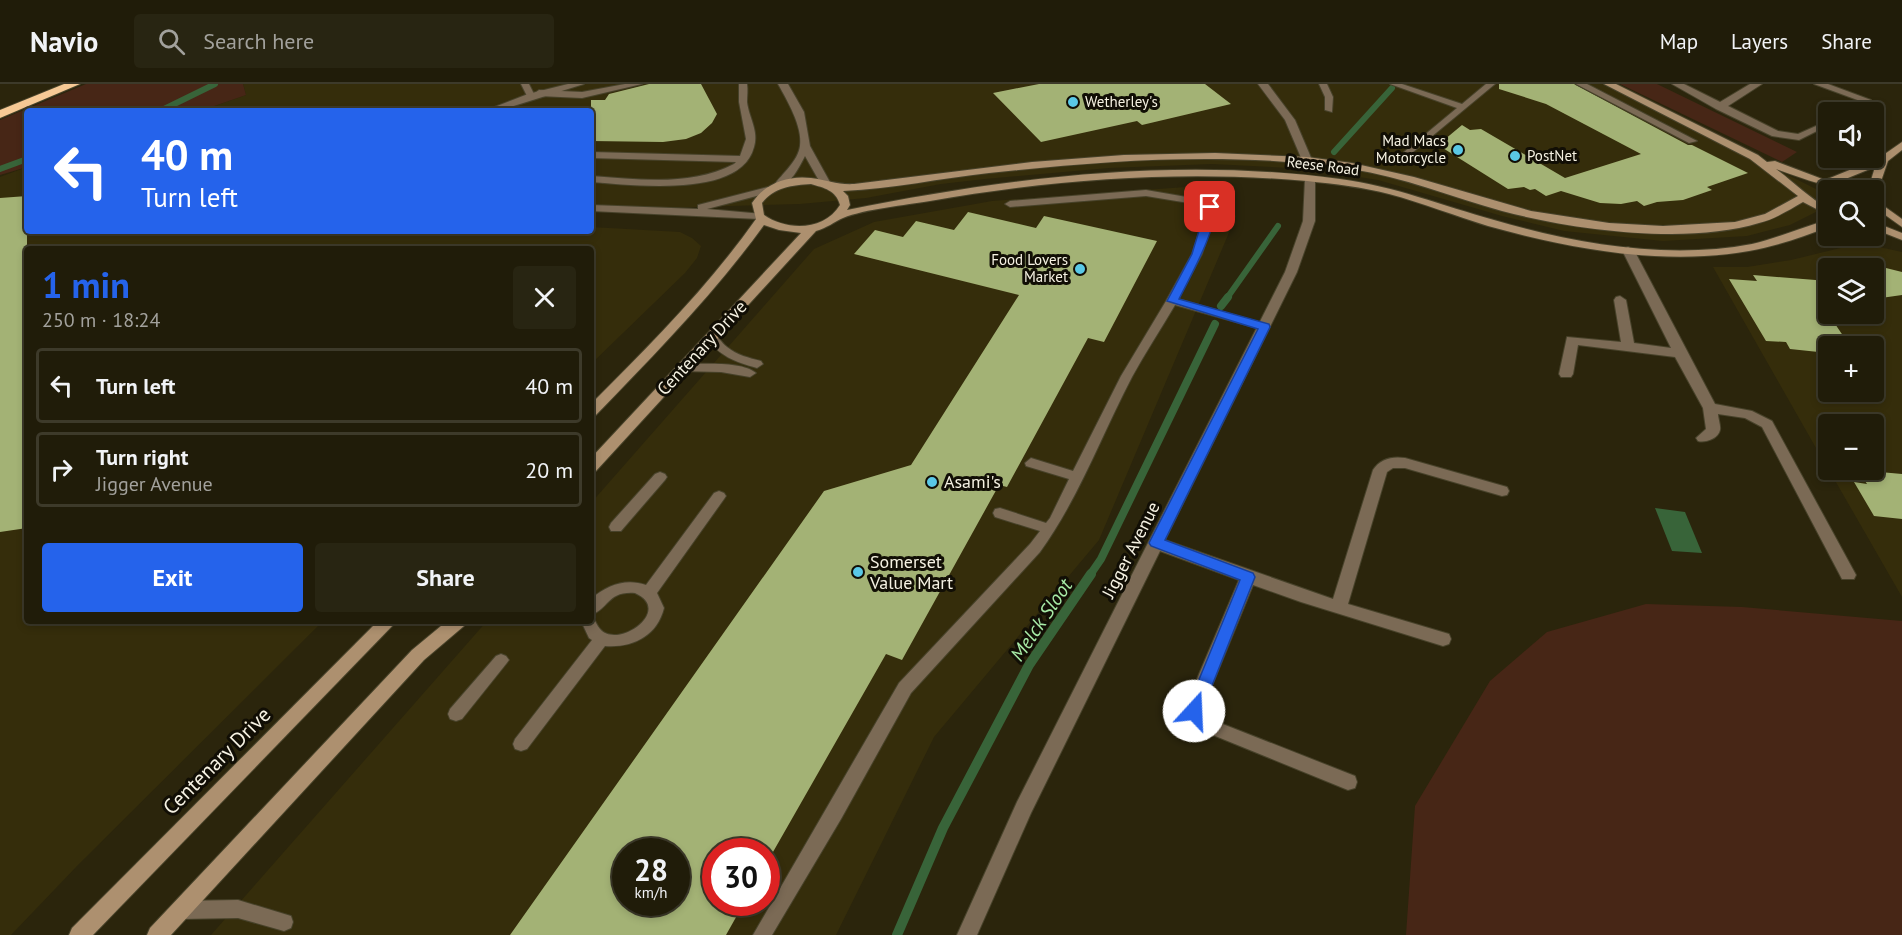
<!DOCTYPE html>
<meta charset="utf-8">
<style>
body{margin:0;font-family:"PT Sans",sans-serif;background:#282512;color:#f1f3f6;height:100vh;display:flex;flex-direction:column;font-size:22px;white-space:nowrap}
*{box-sizing:border-box;margin:0}
p{font-size:20px;color:#a2a19c}
.icon{flex:none;width:33px;height:33px;fill:none;stroke:currentColor;stroke-width:2;stroke-linecap:round;stroke-linejoin:round}
.map{position:relative;flex:1;overflow:hidden}
.drawer{position:absolute;left:24px;top:162px;width:570px;height:378px;display:flex;flex-direction:column;background:#201c09;border-radius:6px;box-shadow:0 3px 9px #0003,0 0 0 2px #3d3a2a}
.drawer>*{flex:none}
.banner{position:absolute;left:24px;top:24px;width:570px;height:126px;border-radius:6px;box-shadow:0 3px 9px #0003,0 0 0 2px #3d3a2a;background:#2563eb;color:#fff;overflow:hidden}
.controls{position:absolute;left:1818px;top:18px;display:grid;gap:12px}
.controls a{display:grid;place-items:center;width:66px;height:66px;border-radius:6px;background:#201c09;box-shadow:0 3px 9px #0003,0 0 0 2px #3d3a2a;font-size:30px}
.speed{position:absolute;left:612px;top:754px;display:flex;gap:12px;font-size:30px;font-weight:700;text-align:center}
.speed>*{display:grid;place-content:center;width:78px;height:78px;border-radius:50%;background:#201c09;box-shadow:0 3px 9px #0003,0 0 0 2px #3d3a2a;line-height:1}
.speed small{font-size:15px;font-weight:400}
.speed .limit{border:9px solid #d22;background:#fff;color:#111}
.pin{position:absolute;display:grid;place-items:center;width:51px;height:51px;color:#fff;margin:-26px;border-radius:12px;box-shadow:0 3px 9px #0006}
.me{position:absolute;width:66px;margin:-33px;rotate:20deg;stroke-linejoin:round;filter:drop-shadow(0 0 4px #0008)}
.turn{display:flex;align-items:center;gap:21px;height:126px;padding:0 18px;font-size:27px}
.turn .icon{width:78px;height:78px;stroke-width:2.5}
.turn b{display:block;font-size:42px;line-height:51px}
.round{display:grid;place-items:center;flex:none;width:63px;height:63px;border-radius:6px;background:#282512}
.summary{display:flex;align-items:center;justify-content:space-between;height:102px;padding:0 18px}
h1{font-size:36px;font-weight:700;line-height:45px;color:#2563eb}
.action{display:flex;gap:12px;margin-top:auto;padding:12px 18px}
.action a{flex:1;height:69px;border-radius:6px;background:#2563eb;color:#fff;font-size:24px;font-weight:700;line-height:69px;text-align:center}
.action a+a{background:#282512;color:#f1f3f6}
ul{padding:0;list-style:none}
li{display:flex;align-items:center;gap:18px;height:75px;margin:0 12px 9px;padding:0 6px;border:3px solid #3d3a2a;border-radius:6px}
li div{flex:1}
li b{display:block;font-size:22px}
li em{font-style:normal}
header{display:flex;align-items:center;gap:36px;box-sizing:border-box;height:84px;padding:0 30px;background:#201c09;border-bottom:2px solid #3d3a2a}
header strong{font-size:28px}
nav{display:flex;gap:33px;margin-inline-start:auto;font-size:21px}
.search{width:420px;height:54px;background:#282512;display:flex;align-items:center;gap:15px;box-sizing:border-box;padding:0 21px;border-radius:6px;color:#a2a19c;font-size:22px}
.map>svg:first-child{display:block}
</style>
<header>
<strong>Navio</strong>
<div class="search"><svg class="icon" aria-label="search" viewBox="0 0 24 24"><circle cx="10" cy="10" r="6"/><path d="M15 15l6 6"/></svg>Search here</div>
<nav><a>Map</a><a>Layers</a><a>Share</a></nav>
</header>
<div class="map">
<svg width="1902" height="851" viewBox="0 0 1902 851">
<rect width="100%" height="100%" fill="#2b250c"/>
<g fill="#352d0b" fill-rule="evenodd">
<path d="M 243,0 L 1607,0 L 1828,111 L 1828,122 L 1790,141 L 1747,152 L 1663,157 L 1564,147 L 1502,132 L 1378,96 L 1309,85 L 1212,80 L 1109,84 L 985,95 L 941,100 L 866,114 L 800,120 L 629,125 L 591,123 L 591,27 L 200,27 L 246,11 Z"/>
<path d="M 27,83 L 27,147 L 499,147 L 507,150 L 514,147 L 591,147 L 591,143 L 680,148 L 692,154 L 701,162 L 697,174 L 685,189 L 591,280 L 591,165 L 27,165 L 27,537 L 323,537 L 77,782 L 11,851 L 0,851 L 0,93 Z"/>
<path d="M 1186,103 L 1227,103 L 1232,119 L 1229,126 L 1236,132 L 1099,456 L 934,653 L 836,851 L 211,851 L 487,537 L 591,537 L 591,419 L 814,165 L 874,138 L 992,117 ZM 626,768 L 676,768 L 676,819 L 626,819 ZM 716,768 L 766,768 L 766,819 L 716,819 Z"/>
<path d="M 1861,159 L 1902,168 L 1902,513 L 1829,386 L 1874,386 L 1874,340 L 1828,340 L 1828,385 L 1713,183 L 1747,183 L 1791,176 ZM 1828,184 L 1874,184 L 1874,230 L 1828,230 ZM 1828,262 L 1874,262 L 1874,308 L 1828,308 Z"/>
</g>
<g fill="#472616">
<path d="M 86,0 L 243,0 L 246,11 L 200,27 L 27,27 L 27,83 L 0,91 L 0,36 Z"/>
<path d="M 1620,0 L 1657,0 L 1797,68 L 1782,78 Z"/>
<path d="M 1646,520 L 1742,523 L 1902,537 L 1902,851 L 1406,851 L 1415,722 L 1490,597 L 1547,548 Z"/>
</g>
<path fill="#386439" d="M 1655,424 L 1685,428 L 1702,469 L 1672,467 Z"/>
<g fill="none" stroke-linecap="round" stroke-linejoin="round">
<g stroke="#386439" stroke-width="6">
<path d="M 160,27 L 215,0"/>
<path d="M 1334,68 L 1392,4"/>
<path d="M 0,85 L 27,75"/>
<path d="M 1227,214 L 1278,142"/>
</g>
<g stroke="#386439" stroke-width="8">
<path d="M 1221,222 L 1228,213"/>
<path d="M 1090,491 L 1101,475 L 1215,240"/>
</g>
<path stroke="#386439" stroke-width="10" d="M 897,851 L 943,744 L 1029,581 L 1091,490"/>
</g>
<g fill="#a3b275" fill-rule="evenodd">
<path d="M 649,0 L 701,0 L 717,30 L 712,39 L 701,49 L 686,55 L 663,58 L 591,57 L 591,16 L 605,16 L 609,10 Z"/>
<path d="M 1039,0 L 1205,0 L 1231,20 L 1142,41 L 1137,37 L 1041,58 L 993,9 Z"/>
<path d="M 1499,0 L 1574,0 L 1688,61 L 1692,61 L 1748,89 L 1707,103 L 1712,106 L 1683,116 L 1657,118 L 1644,122 L 1637,117 L 1621,120 L 1600,119 L 1561,107 L 1546,112 L 1535,105 L 1530,106 L 1524,103 L 1508,105 L 1438,61 L 1462,41 L 1470,46 L 1481,45 L 1565,94 L 1641,70 L 1546,20 L 1499,5 Z"/>
<path d="M 27,112 L 27,444 L 0,448 L 0,114 Z"/>
<path d="M 968,128 L 1036,144 L 1044,132 L 1157,157 L 1104,258 L 1088,254 L 1007,403 L 999,401 L 902,576 L 886,570 L 773,768 L 716,768 L 716,819 L 744,819 L 726,851 L 510,851 L 824,407 L 911,381 L 1019,211 L 854,170 L 875,146 L 903,153 L 916,137 L 954,146 ZM 626,768 L 676,768 L 676,819 L 626,819 Z"/>
<path d="M 1874,181 L 1902,188 L 1902,211 L 1874,215 Z"/>
<path d="M 1753,191 L 1828,197 L 1828,228 L 1827,228 L 1850,262 L 1828,262 L 1828,269 L 1790,265 L 1786,258 L 1766,257 L 1729,195 L 1757,197 Z"/>
<path d="M 1858,386 L 1902,390 L 1902,435 L 1874,432 L 1854,398 L 1867,400 Z"/>
</g>
<g fill="none" stroke-linecap="round" stroke-linejoin="round">
<defs>
<g id="lane">
<path d="M 521,0 L 529,0 L 535,12 L 534,14 L 528,14 Z"/>
<path d="M 625,0 L 642,0 L 582,14 L 539,12 L 535,9 L 539,6 L 582,8 Z"/>
<path d="M 739,0 L 747,0 C 748,6 747,12 747,18 C 749,34 759,47 754,63 C 741,115 632,101 591,98 L 591,92 C 639,95 690,103 734,80 L 736,78 L 591,74 L 591,68 L 740,72 L 746,55 L 739,18 Z"/>
<path d="M 1319,0 L 1327,0 L 1333,13 L 1332,28 L 1325,26 L 1325,13 Z"/>
<path d="M 1390,0 L 1402,0 L 1462,20 L 1486,0 L 1495,0 L 1407,73 L 1404,72 L 1404,68 L 1457,24 Z"/>
<path d="M 1576,0 L 1587,0 L 1697,57 L 1689,59 Z"/>
<path d="M 1146,106 L 1204,116 L 1215,123 L 1216,127 L 1202,170 L 1178,215 L 1268,241 L 1270,243 L 1264,246 L 1175,221 C 1161,245 1145,269 1132,293 C 1101,352 1079,414 1040,468 L 911,609 L 841,735 L 772,851 L 753,851 L 899,599 L 1030,460 L 1040,447 L 995,433 L 993,429 L 995,425 L 1000,424 L 1046,439 L 1050,434 L 1069,395 L 1026,382 L 1025,379 L 1031,374 L 1073,387 L 1121,292 L 1166,217 L 1192,170 L 1206,127 L 1201,121 L 1146,112 L 1010,123 L 1005,120 L 1010,117 Z"/>
<path d="M 712,249 C 719,252 721,259 727,263 C 737,271 749,274 761,277 L 763,280 L 757,284 C 735,278 719,272 706,253 Z"/>
<path d="M 684,280 C 702,280 743,277 756,289 L 750,293 L 721,288 L 680,287 L 678,284 L 680,281 Z"/>
<path d="M 660,388 L 665,390 L 667,393 L 665,396 L 621,447 L 611,447 L 609,443 L 611,439 L 655,390 Z"/>
<path d="M 719,407 L 724,409 L 726,412 L 724,415 L 657,509 L 664,524 C 657,552 633,564 605,562 L 527,665 L 521,667 L 515,665 L 513,660 L 515,655 L 592,556 L 589,554 L 581,537 L 591,537 L 591,532 L 593,533 C 595,536 597,542 600,545 C 618,566 674,526 635,509 C 607,507 609,525 591,531 L 591,515 C 607,501 626,494 646,501 L 714,409 Z"/>
<path d="M 501,570 L 506,572 L 509,576 L 506,580 L 462,635 L 456,637 L 450,635 L 448,630 L 450,625 L 496,572 Z"/>
<path d="M 238,816 L 291,832 L 293,838 L 291,844 L 284,847 L 238,834 L 180,835 L 174,832 L 171,826 L 174,820 L 180,817 Z"/>
</g>
<g id="street">
<path d="M 568,0 L 584,0 L 498,27 L 484,27 L 528,10 Z"/>
<path d="M 778,0 L 788,0 L 804,28 L 810,62 L 831,100 L 830,102 L 822,102 L 805,72 C 799,84 791,99 779,104 L 774,101 C 782,90 798,77 800,62 C 803,43 787,16 778,0 Z"/>
<path d="M 1258,0 L 1268,0 L 1295,36 L 1312,76 L 1311,78 L 1302,76 L 1285,36 Z"/>
<path d="M 1672,0 L 1684,0 L 1720,18 L 1750,0 L 1762,0 L 1728,22 L 1778,47 L 1798,50 L 1816,42 L 1821,45 L 1799,56 L 1772,52 L 1716,25 Z"/>
<path d="M 1814,0 L 1828,0 L 1871,16 L 1863,18 Z"/>
<path d="M 1310,92 L 1315,95 L 1315,137 L 1297,188 L 1165,456 L 1333,515 L 1373,386 C 1380,375 1392,372 1405,374 L 1507,403 L 1509,407 L 1507,411 L 1502,412 L 1405,384 L 1393,384 L 1387,388 L 1348,520 L 1449,550 L 1451,555 L 1449,560 L 1443,562 L 1301,518 L 1253,501 L 1204,621 L 1205,630 L 1215,637 L 1355,692 L 1357,698 L 1355,704 L 1348,706 L 1203,647 L 1190,639 L 1186,621 L 1239,496 L 1160,467 L 1031,729 L 977,851 L 957,851 L 1017,718 L 1285,188 L 1303,137 L 1305,95 Z"/>
<path d="M 768,103 L 773,106 L 772,108 L 707,125 L 763,130 L 765,132 L 759,135 L 591,127 L 591,121 L 698,125 L 698,121 Z"/>
<path d="M 1628,163 L 1634,166 L 1715,320 L 1752,327 L 1772,337 L 1856,491 L 1854,495 L 1842,495 L 1762,343 L 1745,334 L 1718,330 C 1718,334 1721,342 1720,346 C 1718,355 1705,359 1698,357 L 1696,354 L 1706,345 L 1703,324 L 1675,273 L 1578,261 L 1573,290 L 1571,293 L 1561,293 L 1559,290 L 1567,253 L 1621,258 L 1614,216 L 1616,213 L 1620,212 L 1626,216 L 1634,259 L 1671,264 L 1622,166 Z"/>
</g>
<g id="secondary">
<path d="M 1604,0 L 1616,0 L 1758,71 L 1767,78 L 1775,77 L 1825,96 L 1879,74 L 1902,58 L 1902,66 L 1888,77 L 1878,106 L 1874,109 L 1874,106 L 1868,106 L 1875,83 L 1838,98 L 1860,104 L 1861,106 C 1831,106 1805,95 1776,85 C 1794,98 1809,114 1828,124 L 1828,131 L 1803,118 C 1789,126 1775,135 1759,139 C 1687,161 1574,146 1502,127 C 1452,113 1403,93 1351,85 C 1232,67 1109,76 989,89 C 941,94 893,105 843,107 L 848,112 L 850,121 L 847,126 C 1009,93 1175,73 1340,95 C 1394,102 1443,122 1494,136 C 1575,160 1668,176 1752,160 C 1778,154 1802,143 1828,136 L 1828,143 C 1803,153 1777,162 1749,167 C 1663,182 1571,165 1488,142 C 1455,132 1423,119 1389,110 C 1362,103 1335,100 1307,97 C 1181,86 1054,95 930,117 C 906,121 865,125 843,134 C 834,138 827,144 816,147 L 596,387 L 591,388 L 591,374 L 801,149 L 779,146 L 764,141 C 714,210 655,270 596,331 L 591,333 L 591,320 C 650,261 708,203 756,135 L 752,119 C 764,100 788,91 811,94 C 827,96 838,101 854,100 L 1032,78 L 1124,71 L 1215,69 L 1307,73 L 1352,79 L 1414,93 L 1531,127 L 1609,139 L 1663,142 L 1735,138 L 1765,130 L 1798,112 L 1750,75 ZM 811,100 C 824,104 836,106 840,121 C 824,147 787,147 764,131 L 762,119 C 774,103 793,101 811,100 Z"/>
<path d="M 1874,115 L 1902,135 L 1902,143 L 1874,123 Z"/>
<path d="M 1874,138 L 1902,149 L 1902,156 L 1874,145 Z"/>
<path d="M 378,537 L 397,537 L 93,851 L 69,851 L 72,844 Z"/>
<path d="M 447,537 L 466,537 L 464,542 L 424,576 L 171,851 L 147,851 L 150,844 L 412,566 Z"/>
</g>
<path id="highway" d="M 64,0 L 80,0 L 0,34 L 0,26 Z"/>
</defs>
<use href="#lane" stroke="#47422a" stroke-width="2"/>
<use href="#street" stroke="#47422a" stroke-width="2"/>
<use href="#secondary" stroke="#47422a" stroke-width="2"/>
<use href="#highway" stroke="#47422a" stroke-width="2"/>
<use href="#lane" fill="#7b6a55" fill-rule="evenodd"/>
<use href="#street" fill="#7b6a55" fill-rule="evenodd"/>
<use href="#secondary" fill="#ad906f" fill-rule="evenodd"/>
<use href="#highway" fill="#f6c995" fill-rule="evenodd"/>
</g>
<path fill="#2563eb" stroke="#184099" stroke-width="1.5" d="M 1207,120 L 1214,120 C 1221,138 1188,197 1179,215 L 1269,240 L 1270,243 L 1165,456 L 1253,489 L 1255,493 L 1202,627 L 1200,632 L 1194,634 L 1188,632 L 1186,627 L 1240,496 L 1151,462 L 1149,459 L 1258,245 L 1167,217 L 1192,170 Z"/>
<g fill="#5ac8e6" stroke="#110e05" stroke-width="2">
<circle cx="1073" cy="18" r="6"/>
<circle cx="1458" cy="66" r="6"/>
<circle cx="1515" cy="72" r="6"/>
<circle cx="1080" cy="185" r="6"/>
<circle cx="932" cy="398" r="6"/>
<circle cx="858" cy="488" r="6"/>
</g>
<g text-anchor="middle" stroke-width="6" stroke-linejoin="round" paint-order="stroke">
<g font-size="15" fill="#f6f2e3" stroke="#110e05" text-anchor="start">
<text x="1085" y="23">Wetherley's</text>
<text x="1446" y="62" text-anchor="end">Mad Macs<tspan x="1446" dy="17">Motorcycle</tspan></text>
<text x="1527" y="77">PostNet</text>
<text x="1068" y="181" text-anchor="end">Food Lovers<tspan x="1068" dy="17">Market</tspan></text>
</g>
<g font-size="15" fill="#f6f2e3" stroke="#110e05">
<text transform="translate(1323 82) rotate(7)" y="5">Reese Road</text>
</g>
<g font-size="18" fill="#f6f2e3" stroke="#110e05">
<text transform="translate(702 264) rotate(-47)" y="6">Centenary Drive</text>
<text transform="translate(1131 466) rotate(-63)" y="6">Jigger Avenue</text>
</g>
<g font-size="18" fill="#f6f2e3" stroke="#110e05" text-anchor="start">
<text x="944" y="404">Asami's</text>
<text x="870" y="484">Somerset<tspan x="870" dy="21">Value Mart</tspan></text>
</g>
<g font-size="20" font-style="italic" fill="#a8eba7" stroke="#110e05">
<text transform="translate(1041 536) rotate(-56)" y="7">Melck Sloot</text>
</g>
<g font-size="21" fill="#f6f2e3" stroke="#110e05">
<text transform="translate(217 677) rotate(-45)" y="7">Centenary Drive</text>
</g>
</g>
</svg>
<div class="controls">
<a><svg class="icon" aria-label="sound" viewBox="0 0 24 24"><path d="M4 9h4l5-4v14l-5-4H4zM17 9q2 3 0 6"/></svg></a>
<a><svg class="icon" aria-label="search" viewBox="0 0 24 24"><circle cx="10" cy="10" r="6"/><path d="M15 15l6 6"/></svg></a>
<a><svg class="icon" aria-label="layers" viewBox="0 0 24 24"><path d="M12 4l9 5-9 5-9-5zM3 14l9 5 9-5"/></svg></a>
<a>+</a>
<a>−</a>
</div>
<div class="speed"><div>28<small>km/h</small></div><div class="limit">30</div></div>
<div class="pin" style="left:1210px;top:123px;background:#d93025"><svg class="icon" aria-label="arrive" viewBox="0 0 24 24"><path d="M6 21V4h12l-3 4 3 4H6"/></svg></div>
<svg class="me" style="left:1194px;top:627px" viewBox="-20 -20 40 40"><circle r="19" fill="#fff"/><path d="M0-13L10 11 0 6-10 11z" fill="#2563eb"/></svg>
<div class="banner">
<div class="turn"><svg class="icon" aria-label="left" viewBox="0 0 24 24"><path d="M17 20v-9H6M10 6l-5 5 5 5"/></svg><div><b>40 m</b>Turn left</div></div>
</div>
<section class="drawer">
<div class="summary"><div><h1>1 min</h1><p>250 m · 18:24</p></div><a class="round"><svg class="icon" aria-label="close" viewBox="0 0 24 24"><path d="M6 6l12 12M18 6L6 18"/></svg></a></div>
<ul>
<li><svg class="icon" aria-label="left" viewBox="0 0 24 24"><path d="M17 20v-9H6M10 6l-5 5 5 5"/></svg><div><b>Turn left</b></div><em>40 m</em></li>
<li><svg class="icon" aria-label="right" viewBox="0 0 24 24"><path d="M7 20v-9h11M14 6l5 5-5 5"/></svg><div><b>Turn right</b><p>Jigger Avenue</p></div><em>20 m</em></li>
</ul>
<div class="action"><a>Exit</a><a>Share</a></div>
</section>
</div>
